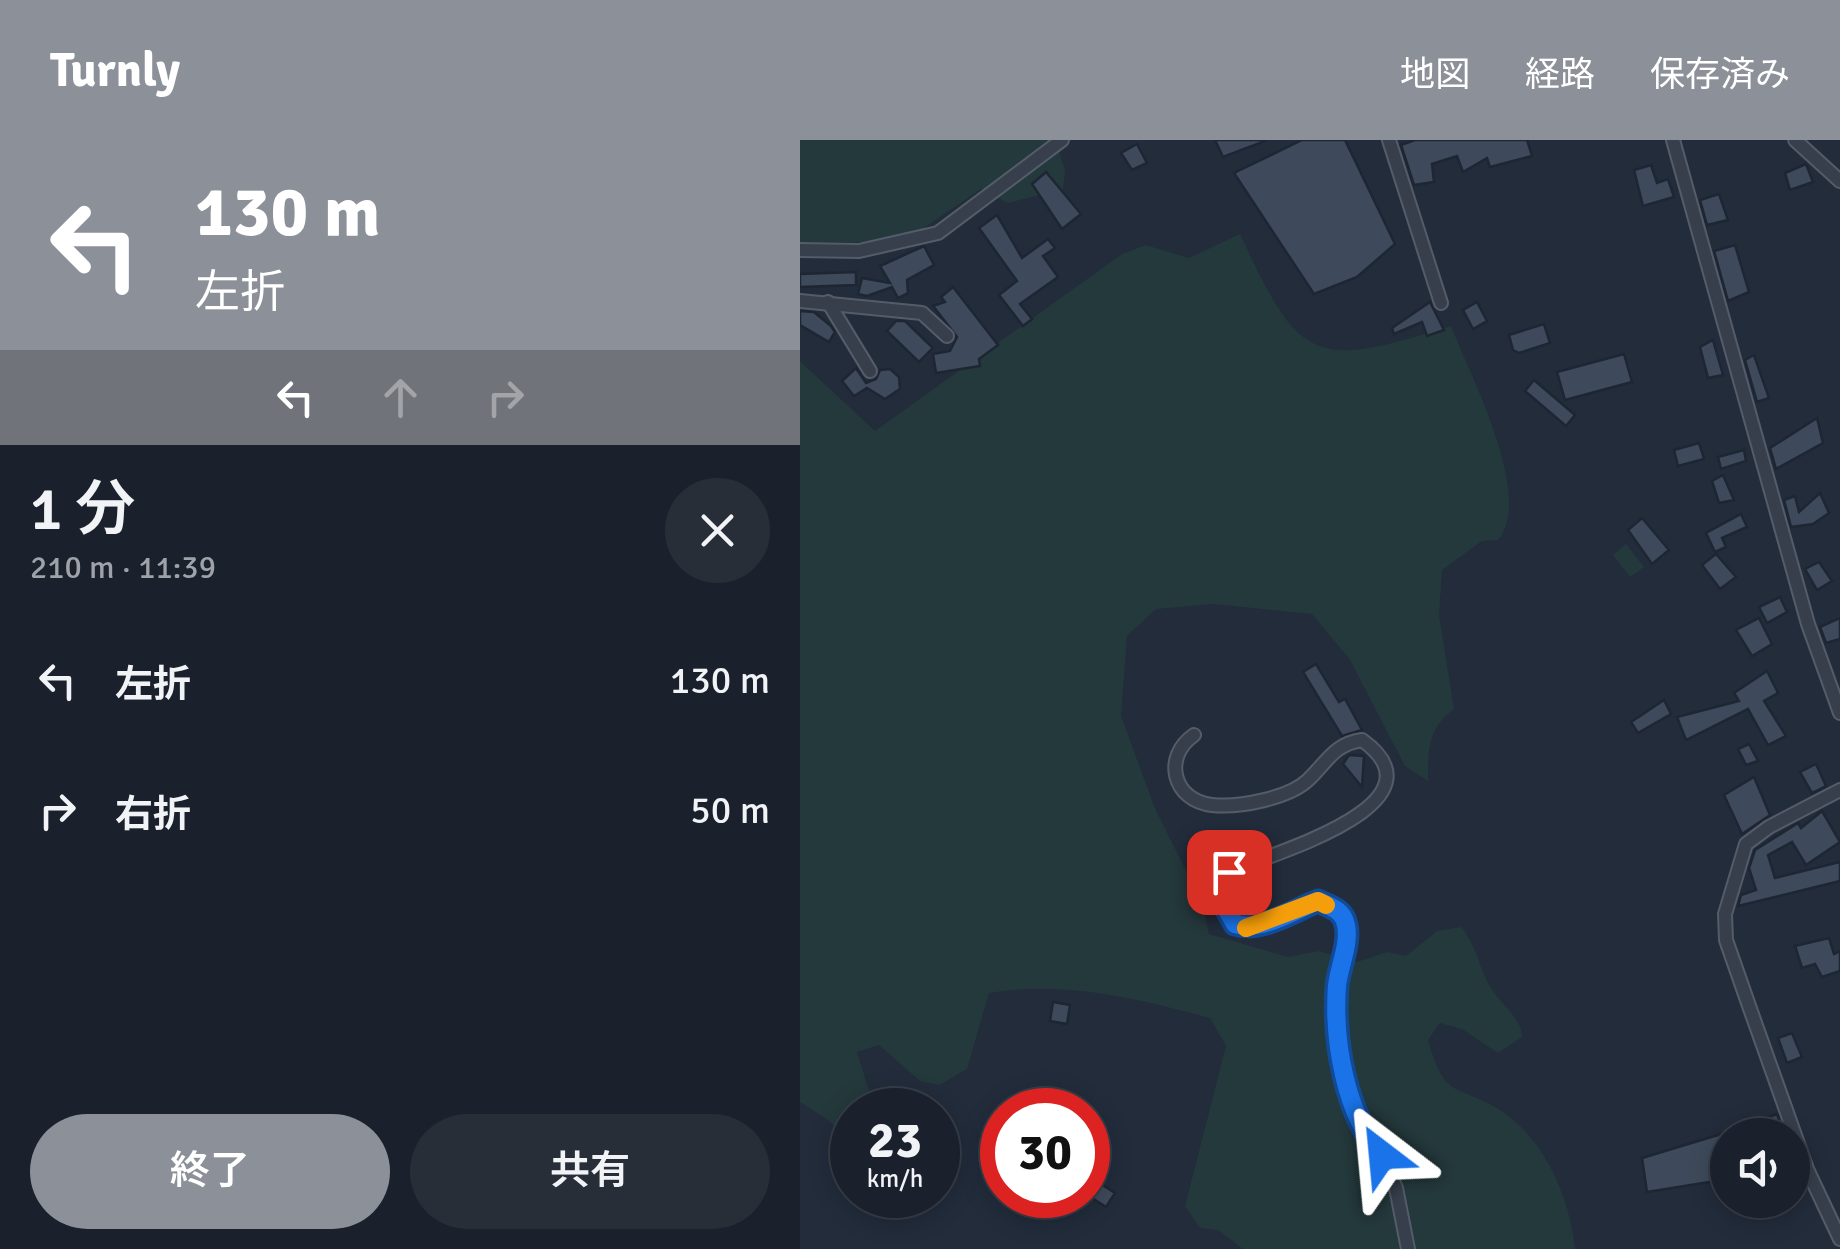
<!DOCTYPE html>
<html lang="ja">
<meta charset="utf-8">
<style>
body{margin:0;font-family:Signika,"Noto Sans JP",sans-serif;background:#272e38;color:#f1f3f6;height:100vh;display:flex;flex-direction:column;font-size:38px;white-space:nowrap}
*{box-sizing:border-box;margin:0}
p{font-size:32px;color:#9fa3a9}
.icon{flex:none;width:55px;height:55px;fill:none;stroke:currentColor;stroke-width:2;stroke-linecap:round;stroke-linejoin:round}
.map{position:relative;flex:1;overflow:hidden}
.drawer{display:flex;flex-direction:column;background:#1a212c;width:800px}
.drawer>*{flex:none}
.banner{background:#8c9099;color:#fff;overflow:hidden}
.tools{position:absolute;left:910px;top:978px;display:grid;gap:20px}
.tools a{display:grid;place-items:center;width:100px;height:100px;border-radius:50%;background:#1a212c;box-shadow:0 5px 25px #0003,0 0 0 2px #383e48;font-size:50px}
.speed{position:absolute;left:30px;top:948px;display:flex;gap:20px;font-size:50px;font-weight:700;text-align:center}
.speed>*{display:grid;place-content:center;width:130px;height:130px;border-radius:50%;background:#1a212c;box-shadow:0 5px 25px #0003,0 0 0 2px #383e48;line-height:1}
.speed small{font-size:25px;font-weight:400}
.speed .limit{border:15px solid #d22;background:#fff;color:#111}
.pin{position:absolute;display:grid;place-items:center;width:85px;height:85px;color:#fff;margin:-42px;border-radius:20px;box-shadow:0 5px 15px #0006}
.me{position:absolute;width:110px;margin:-55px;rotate:331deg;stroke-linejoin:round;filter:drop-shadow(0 0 8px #0008)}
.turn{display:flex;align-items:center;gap:35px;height:210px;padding:0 30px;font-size:45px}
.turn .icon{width:130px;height:130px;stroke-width:2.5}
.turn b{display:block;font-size:70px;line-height:85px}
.lanes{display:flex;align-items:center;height:95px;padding:0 30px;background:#0003;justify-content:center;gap:50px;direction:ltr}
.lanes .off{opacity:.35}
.round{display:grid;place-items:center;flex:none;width:105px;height:105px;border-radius:52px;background:#272e38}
.headline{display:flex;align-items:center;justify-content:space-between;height:170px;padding:0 30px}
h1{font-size:60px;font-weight:600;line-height:75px}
.primary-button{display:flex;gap:20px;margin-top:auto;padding:20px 30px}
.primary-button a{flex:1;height:115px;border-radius:60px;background:#8c9099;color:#fff;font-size:40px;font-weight:600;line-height:115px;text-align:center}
.primary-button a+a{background:#272e38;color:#f1f3f6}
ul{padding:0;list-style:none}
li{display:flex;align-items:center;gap:30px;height:130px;padding:0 30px}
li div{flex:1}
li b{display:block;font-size:38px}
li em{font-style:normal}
header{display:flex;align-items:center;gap:60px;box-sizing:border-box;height:140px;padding:0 50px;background:#8c9099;color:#fff}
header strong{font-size:48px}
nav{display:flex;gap:55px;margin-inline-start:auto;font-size:35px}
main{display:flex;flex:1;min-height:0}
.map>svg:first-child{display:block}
</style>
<header>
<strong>Turnly</strong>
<nav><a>地図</a><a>経路</a><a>保存済み</a></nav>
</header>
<main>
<section class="drawer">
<div class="banner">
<div class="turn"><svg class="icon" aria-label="left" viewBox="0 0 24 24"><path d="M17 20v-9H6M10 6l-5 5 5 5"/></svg><div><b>130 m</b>左折</div></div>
<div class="lanes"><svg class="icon" aria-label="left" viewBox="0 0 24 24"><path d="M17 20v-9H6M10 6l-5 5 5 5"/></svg><svg class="icon off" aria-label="ahead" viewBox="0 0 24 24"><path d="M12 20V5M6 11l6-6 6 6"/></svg><svg class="icon off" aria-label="right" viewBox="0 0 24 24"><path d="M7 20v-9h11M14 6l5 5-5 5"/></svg></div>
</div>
<div class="headline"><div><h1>1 分</h1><p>210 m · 11:39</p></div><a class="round"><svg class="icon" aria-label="close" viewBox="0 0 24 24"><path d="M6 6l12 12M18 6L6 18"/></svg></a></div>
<ul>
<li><svg class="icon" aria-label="left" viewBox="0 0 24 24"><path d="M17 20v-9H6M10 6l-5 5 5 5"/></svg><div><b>左折</b></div><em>130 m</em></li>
<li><svg class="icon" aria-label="right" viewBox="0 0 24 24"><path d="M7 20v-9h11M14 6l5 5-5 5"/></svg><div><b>右折</b></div><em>50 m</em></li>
</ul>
<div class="primary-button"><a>終了</a><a>共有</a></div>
</section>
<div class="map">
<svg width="1040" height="1109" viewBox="0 0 1040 1109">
<rect width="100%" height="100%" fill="#222c3b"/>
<g fill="#24393c">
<path d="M 0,0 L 255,0 L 265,30 L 263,49 L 208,63 L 181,49 L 118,92 L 68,102 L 0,102 Z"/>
<path d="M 440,94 C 501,226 515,228 651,186 C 670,235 735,357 698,400 L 682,401 L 642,430 L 639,475 L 654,569 C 628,588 628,610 628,641 L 605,626 L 550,520 L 512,474 L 413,464 L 356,469 L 327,496 L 321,576 L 356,671 L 402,762 L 409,794 L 488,817 L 519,811 L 557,822 L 587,812 L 606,816 L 637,791 L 661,787 C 678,807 679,830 693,851 C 703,866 722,879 722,897 L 698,913 L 662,889 L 640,883 L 628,900 C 646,962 655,942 700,970 C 745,999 770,1058 775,1109 L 443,1109 L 418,1090 L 400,1088 L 385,1066 L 426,906 L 410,878 C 338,859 264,840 189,853 L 167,929 L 139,945 L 120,941 L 79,905 L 57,912 L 75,970 L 52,970 L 52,1005 L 28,980 L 0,962 L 0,221 L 75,291 L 322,114 L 346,105 L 389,118 Z"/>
<path d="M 826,404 L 844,427 L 830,437 L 813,415 Z"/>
</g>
<g fill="#3e4a5b" stroke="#1d2632" stroke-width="2.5">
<path d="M 415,0 L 465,0 L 465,1 L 423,17 Z"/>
<path d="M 502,0 L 545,0 L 595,104 L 557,137 L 514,154 L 434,33 Z"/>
<path d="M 615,0 L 727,0 L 732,16 L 690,27 L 687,18 L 663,32 L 657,16 L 632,24 L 634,42 L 614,45 L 601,5 Z"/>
<path d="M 337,4 L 347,23 L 332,30 L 321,13 Z"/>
<path d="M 1006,24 L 1013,42 L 990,50 L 985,33 Z"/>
<path d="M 851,25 L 857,43 L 868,39 L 874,57 L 843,66 L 834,30 Z"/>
<path d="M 246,32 L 281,74 L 262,89 L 232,44 Z"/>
<path d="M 919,54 L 928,80 L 907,85 L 900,60 Z"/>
<path d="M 197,75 L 222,118 L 248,99 L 255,108 L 243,116 L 258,137 L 220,164 L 232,179 L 223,186 L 199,155 L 217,141 L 179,88 Z"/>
<path d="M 935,105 L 949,152 L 928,161 L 914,111 Z"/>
<path d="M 124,106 L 134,125 L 107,140 L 108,153 L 98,158 L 92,147 L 67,156 L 58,154 L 62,138 L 90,143 L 80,126 Z"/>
<path d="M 56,132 L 56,145 L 0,147 L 0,134 Z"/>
<path d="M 153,147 L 198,205 L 179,219 L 180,226 L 136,233 L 133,214 L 150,211 L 157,197 L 133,166 L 145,162 L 141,157 Z"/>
<path d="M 630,162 L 644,190 L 627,196 L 622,182 L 594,194 L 592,188 Z"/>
<path d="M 677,162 L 687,181 L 673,189 L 663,170 Z"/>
<path d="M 0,171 L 14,172 L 31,186 L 35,192 L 29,202 L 0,185 Z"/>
<path d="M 96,181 L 105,181 L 133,208 L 119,222 L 87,191 Z"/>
<path d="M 744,184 L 750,203 L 719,213 L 713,210 L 709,195 Z"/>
<path d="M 913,200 L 923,235 L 908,238 L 900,207 Z"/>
<path d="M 824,214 L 832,242 L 765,260 L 757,232 Z"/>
<path d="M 954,215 L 969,258 L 957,262 L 945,220 Z"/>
<path d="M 56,228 L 66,243 L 76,239 L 80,230 L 90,229 L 99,237 L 100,249 L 85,259 L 67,248 L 54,256 L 42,241 Z"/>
<path d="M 734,240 L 775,275 L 766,286 L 725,251 Z"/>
<path d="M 1017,278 L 1023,303 L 976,329 L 970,308 Z"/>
<path d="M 899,303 L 904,319 L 878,326 L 874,310 Z"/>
<path d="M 944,310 L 946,321 L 921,329 L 918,317 Z"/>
<path d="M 923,335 L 934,360 L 919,363 L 912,341 Z"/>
<path d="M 1020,353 L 1029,373 L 1013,384 L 991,387 L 984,360 L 995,356 L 999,372 Z"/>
<path d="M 941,374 L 947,387 L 922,398 L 926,407 L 915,412 L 906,393 Z"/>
<path d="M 842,378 L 869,410 L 852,424 L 828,390 Z"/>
<path d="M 916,414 L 936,437 L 920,449 L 902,425 Z"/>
<path d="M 1019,422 L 1032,441 L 1017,450 L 1005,429 Z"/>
<path d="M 980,457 L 987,472 L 967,483 L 959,467 Z"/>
<path d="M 959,478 L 972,504 L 952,516 L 936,490 Z"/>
<path d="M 1040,478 L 1040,499 L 1026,503 L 1020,487 Z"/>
<path d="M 516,524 L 539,562 L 545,559 L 562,590 L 542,596 L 503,532 Z"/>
<path d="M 967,531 L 978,553 L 964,561 L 986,596 L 968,605 L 948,569 L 886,600 L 877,577 L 939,561 L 934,553 Z"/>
<path d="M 864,560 L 871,574 L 838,593 L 831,582 Z"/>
<path d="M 949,604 L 958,621 L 946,625 L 938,609 Z"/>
<path d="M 549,615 L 564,616 L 562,647 L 543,624 Z"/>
<path d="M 1016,624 L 1026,646 L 1012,653 L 1000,632 Z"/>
<path d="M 954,637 L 970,675 L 942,694 L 924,655 Z"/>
<path d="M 1022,671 L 1040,702 L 1006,725 L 992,702 L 968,715 L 975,738 L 1040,722 L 1040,741 L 938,766 L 941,755 L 956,750 L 949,728 L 955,710 L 998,683 L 1001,688 Z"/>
<path d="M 1029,798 L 1034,814 L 1040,811 L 1040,831 L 1022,837 L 1015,824 L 1002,828 L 995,806 Z"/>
<path d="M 253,862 L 270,865 L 267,884 L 250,881 Z"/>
<path d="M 992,893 L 1002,917 L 987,923 L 978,898 Z"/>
<path d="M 977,974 L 984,995 L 964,995 L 959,981 Z"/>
<path d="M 928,992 L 928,1039 L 847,1052 L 842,1018 Z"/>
<path d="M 301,1044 L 315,1053 L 306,1067 L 292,1058 Z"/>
</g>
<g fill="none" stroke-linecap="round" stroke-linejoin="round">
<defs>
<g id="minor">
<path d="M 589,0 L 641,163"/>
<path d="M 873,0 L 1008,484 L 1040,573"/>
<path d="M 995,0 L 1040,41"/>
<path d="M 0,110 L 59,111 L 138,93 L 262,0"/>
<path d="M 0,161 L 122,173 L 147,196"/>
<path d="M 28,162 L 70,231"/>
<path d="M 394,595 C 362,617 373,661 412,665 C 439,668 489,658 508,640 C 527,622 534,604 562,600 C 653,665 466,715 429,732 L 419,755 L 435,784 L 448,788 L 464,784 L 518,761 L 539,770 L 546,785 L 537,846 L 545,931 L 569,1001 L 582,1015 L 596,1048 L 608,1109"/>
<path d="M 1040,650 L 969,687 L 946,704 L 925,774 L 926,800 L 948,863 L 1007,1029 L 1040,1099"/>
</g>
</defs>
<use href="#minor" stroke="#545c69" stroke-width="16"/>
<use href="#minor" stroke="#363f4b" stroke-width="12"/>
</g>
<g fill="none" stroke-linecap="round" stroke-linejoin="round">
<defs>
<path id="route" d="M 429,732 L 419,756 L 435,784 C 462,792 493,771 518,761 C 531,767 543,770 546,785 C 550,804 539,827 537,846 C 533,899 545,975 582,1015"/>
</defs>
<use href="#route" stroke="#114b97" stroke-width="25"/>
<use href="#route" stroke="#1a73e8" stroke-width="18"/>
<path stroke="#f59e0b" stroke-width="18" d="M 446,788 L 518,761 L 526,765"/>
</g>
</svg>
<div class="tools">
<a><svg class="icon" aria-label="sound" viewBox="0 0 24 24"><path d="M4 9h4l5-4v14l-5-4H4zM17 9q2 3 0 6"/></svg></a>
</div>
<div class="speed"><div>23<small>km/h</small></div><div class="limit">30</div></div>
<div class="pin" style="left:429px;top:732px;background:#d93025"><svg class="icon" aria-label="arrive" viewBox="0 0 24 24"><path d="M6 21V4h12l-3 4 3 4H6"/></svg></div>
<svg class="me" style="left:582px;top:1015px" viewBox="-20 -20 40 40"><path d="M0-17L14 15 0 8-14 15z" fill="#1a73e8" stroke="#fff" stroke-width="4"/></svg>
</div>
</main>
